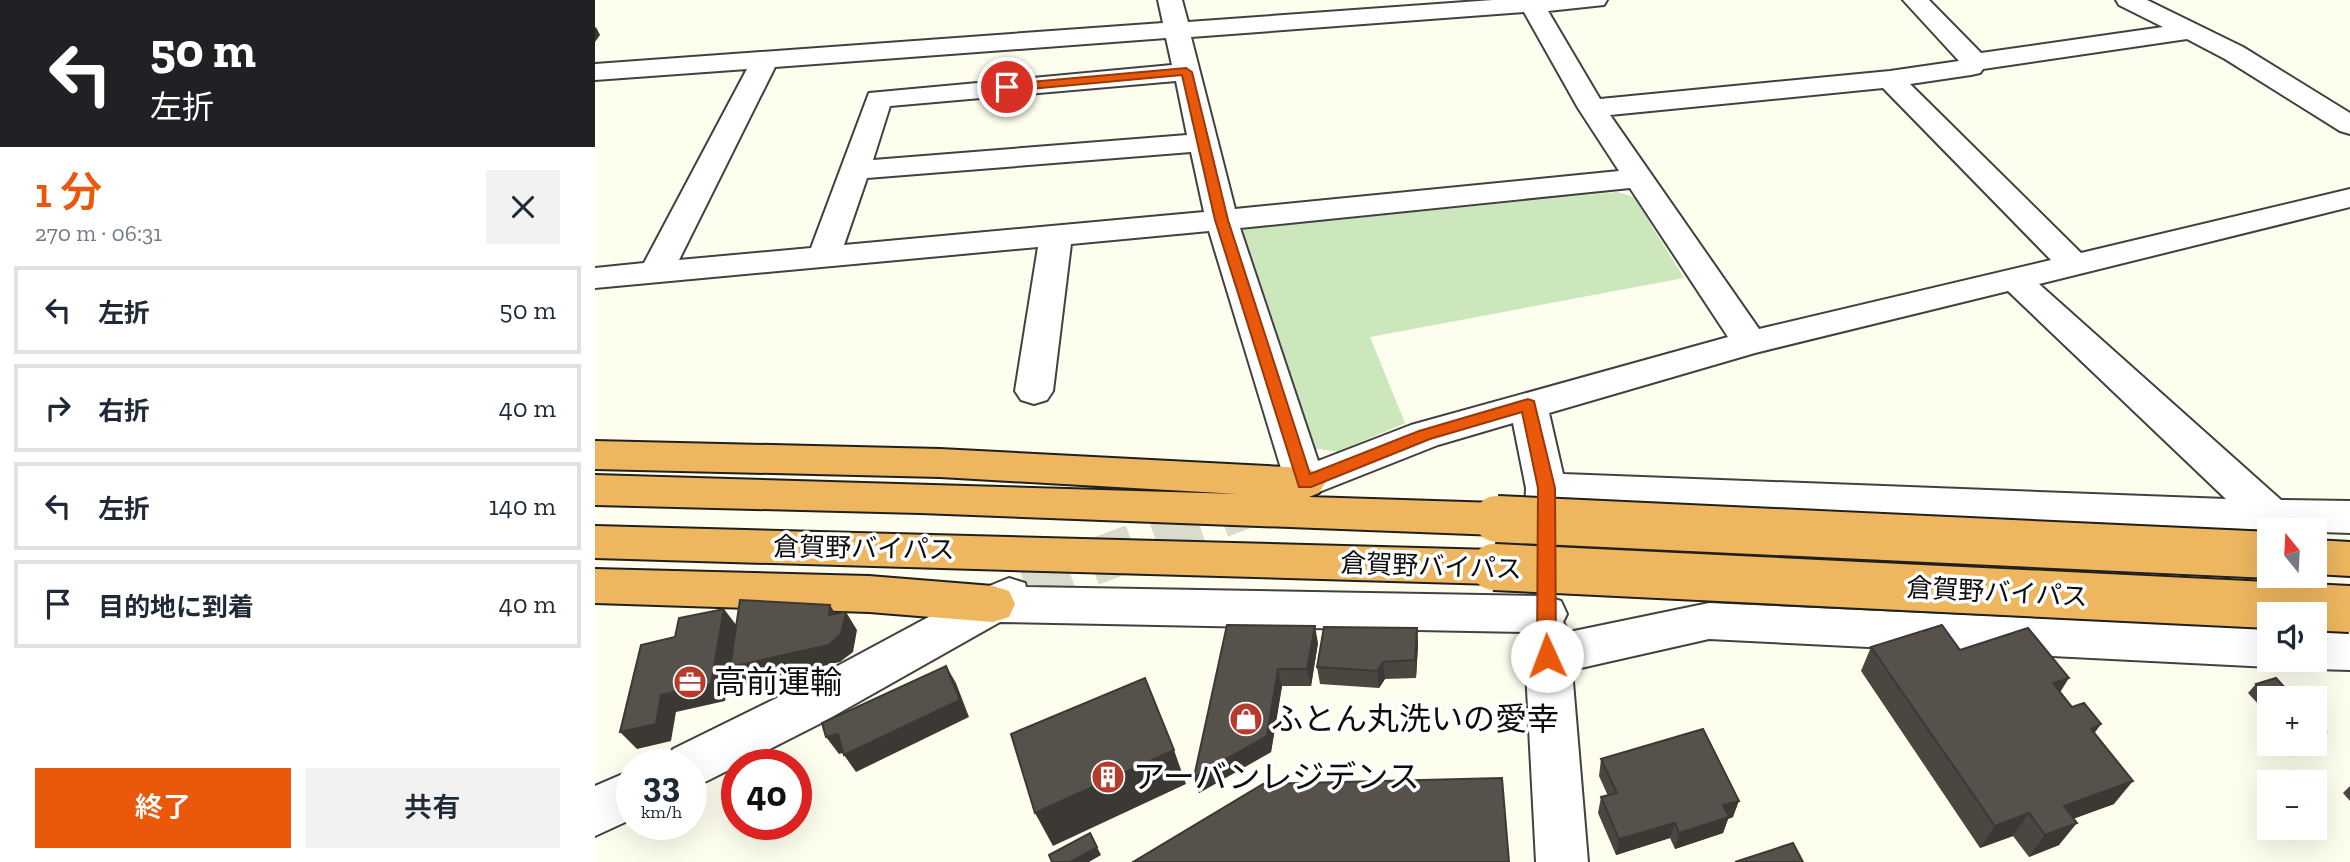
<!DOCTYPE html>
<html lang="ja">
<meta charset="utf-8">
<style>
body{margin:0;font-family:"Zilla Slab","Noto Sans JP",serif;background:#f2f2f3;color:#1f2937;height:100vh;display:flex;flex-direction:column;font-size:26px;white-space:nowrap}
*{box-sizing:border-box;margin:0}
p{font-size:23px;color:#747a83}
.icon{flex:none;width:38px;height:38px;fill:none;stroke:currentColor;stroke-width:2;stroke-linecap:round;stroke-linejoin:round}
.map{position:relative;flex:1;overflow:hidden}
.side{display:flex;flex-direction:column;background:#fff;width:595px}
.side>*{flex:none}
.top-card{background:#202124;color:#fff;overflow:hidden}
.needle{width:46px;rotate:342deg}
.controls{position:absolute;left:1662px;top:518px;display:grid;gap:14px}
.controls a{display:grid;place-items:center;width:70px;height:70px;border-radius:0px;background:#fff;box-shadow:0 7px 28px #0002;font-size:35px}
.speed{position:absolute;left:21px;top:749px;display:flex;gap:14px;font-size:35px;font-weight:700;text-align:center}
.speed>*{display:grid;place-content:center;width:91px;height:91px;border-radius:50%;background:#fff;box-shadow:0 7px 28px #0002;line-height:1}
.speed small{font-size:18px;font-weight:400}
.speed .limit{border:10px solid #d22;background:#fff;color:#111}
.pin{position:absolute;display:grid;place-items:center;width:60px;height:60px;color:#fff;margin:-30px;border:4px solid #fff;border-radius:50%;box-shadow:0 2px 7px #0007}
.me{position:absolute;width:77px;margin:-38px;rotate:358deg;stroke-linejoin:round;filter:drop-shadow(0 0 5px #0008)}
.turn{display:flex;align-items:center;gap:24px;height:147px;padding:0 35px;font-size:32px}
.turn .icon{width:91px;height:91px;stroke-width:2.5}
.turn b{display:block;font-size:49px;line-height:60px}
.round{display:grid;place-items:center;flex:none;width:74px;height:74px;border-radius:0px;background:#f2f2f3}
.summary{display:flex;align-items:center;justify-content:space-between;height:119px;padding:0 35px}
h1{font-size:42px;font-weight:600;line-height:52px;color:#ea580c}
.action{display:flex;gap:14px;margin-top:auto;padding:14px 35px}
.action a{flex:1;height:80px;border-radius:0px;background:#ea580c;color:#fff;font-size:28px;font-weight:600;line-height:80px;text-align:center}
.action a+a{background:#f2f2f3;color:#1f2937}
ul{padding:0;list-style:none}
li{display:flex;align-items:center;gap:21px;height:88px;margin:0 14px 10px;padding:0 21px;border:4px solid #e0e1e3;border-radius:0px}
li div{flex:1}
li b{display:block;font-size:26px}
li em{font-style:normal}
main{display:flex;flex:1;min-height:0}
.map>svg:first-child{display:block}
</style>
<main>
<section class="side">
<div class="top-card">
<div class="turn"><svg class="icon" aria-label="left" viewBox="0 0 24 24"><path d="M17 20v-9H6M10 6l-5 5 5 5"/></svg><div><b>50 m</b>左折</div></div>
</div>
<div class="summary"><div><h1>1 分</h1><p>270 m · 06:31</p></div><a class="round"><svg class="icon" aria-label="close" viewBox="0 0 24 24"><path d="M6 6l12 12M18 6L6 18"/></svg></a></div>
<ul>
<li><svg class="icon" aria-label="left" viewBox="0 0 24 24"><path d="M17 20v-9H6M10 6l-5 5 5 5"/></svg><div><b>左折</b></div><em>50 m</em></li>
<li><svg class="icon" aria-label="right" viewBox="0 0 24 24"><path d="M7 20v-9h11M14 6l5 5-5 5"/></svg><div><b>右折</b></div><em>40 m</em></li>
<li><svg class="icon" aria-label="left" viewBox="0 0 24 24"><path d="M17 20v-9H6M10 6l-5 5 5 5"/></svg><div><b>左折</b></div><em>140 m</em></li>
<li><svg class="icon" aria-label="arrive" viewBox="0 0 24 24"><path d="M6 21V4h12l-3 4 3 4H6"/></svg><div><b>目的地に到着</b></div><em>40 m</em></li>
</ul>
<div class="action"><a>終了</a><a>共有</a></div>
</section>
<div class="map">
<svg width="1755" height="862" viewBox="0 0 1755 862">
<rect width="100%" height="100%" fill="#fefeef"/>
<path fill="#cbe7bb" d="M 1022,192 L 1039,197 L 1089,278 L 775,337 L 810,423 L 743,452 L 710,447 L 646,229 Z"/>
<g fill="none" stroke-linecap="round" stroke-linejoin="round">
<path stroke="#dadacd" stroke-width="46" stroke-dasharray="46 23" stroke-linecap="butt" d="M 431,587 L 649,506"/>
<defs>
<g id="minor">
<path d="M 563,0 L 587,0 L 593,22 L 898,0 L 1012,0 L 1009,5 L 953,11 L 1005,99 L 1295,71 L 1364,61 L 1308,0 L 1334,0 L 1386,53 L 1568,27 L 1524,5 L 1521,0 L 1552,0 L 1648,47 L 1755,113 L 1755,134 L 1745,131 L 1630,59 L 1592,39 L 1388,69 L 1385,73 L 1376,75 L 1315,84 L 1486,253 L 1755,189 L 1755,207 L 1444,284 L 1686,500 L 1755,501 L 1755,533 L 971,504 L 972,513 L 966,524 L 951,529 L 936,524 L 930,513 L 931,488 L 918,423 L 843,445 L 681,509 L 667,505 L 661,494 L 667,483 L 688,475 L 614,231 L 476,244 L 458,391 L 452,400 L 439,404 L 426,400 L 420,391 L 443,247 L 0,288 L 0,268 L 49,263 L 152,69 L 0,80 L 0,64 L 568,23 ZM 929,12 L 983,108 L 1024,171 L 640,209 L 596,37 ZM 571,38 L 577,65 L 274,93 L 216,248 L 84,260 L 180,67 ZM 581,81 L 592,135 L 278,160 L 295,106 ZM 1288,88 L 1456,260 L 1164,329 L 1015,115 ZM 596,152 L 609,212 L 249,245 L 272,178 ZM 1035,188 L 1133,337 L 816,425 L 723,461 L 645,228 ZM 1413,291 L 1631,499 L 968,474 L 954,413 L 1160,353 Z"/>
<path d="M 414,578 L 430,583 L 431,587 L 950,596 L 966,601 L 972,614 L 968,622 L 974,632 L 1114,603 L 1675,629 L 1675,660 L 1692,660 L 1675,667 L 1114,639 L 977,670 L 993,862 L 941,862 L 929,632 L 405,622 L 228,722 L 112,781 L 96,787 L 96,765 L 70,765 L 78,749 L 194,692 L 382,591 Z"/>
<path d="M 1720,631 L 1755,632 L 1755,670 L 1720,669 L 1704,664 L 1702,660 L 1720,660 Z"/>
<path d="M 37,770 L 37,819 L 0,836 L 0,786 Z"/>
</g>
<g id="highway">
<path d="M 0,441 L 345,449 L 710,468 L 724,473 L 730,483 L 724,493 L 714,497 L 902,503 L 917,508 L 923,519 L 917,530 L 902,535 L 325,513 L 0,505 L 0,475 L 643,494 L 345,477 L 0,469 Z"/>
<path d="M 0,526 L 899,550 L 914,555 L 920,567 L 914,579 L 899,584 L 0,558 Z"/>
<path d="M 1720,540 L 1755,542 L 1755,576 L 1720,574 Z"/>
<path d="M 0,569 L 274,576 L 398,586 L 414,591 L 420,604 L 414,617 L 398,622 L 274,612 L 0,603 Z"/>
</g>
</defs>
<use href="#minor" stroke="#414141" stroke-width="4"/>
<use href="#highway" stroke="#1f1f1f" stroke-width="4"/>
<use href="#minor" fill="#fff" fill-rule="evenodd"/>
<use href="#highway" fill="#edb65f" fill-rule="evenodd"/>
<defs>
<g id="highway-bridge">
<path d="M 902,519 L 1675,555"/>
<path d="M 899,567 L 1755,609"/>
</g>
</defs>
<use href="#highway-bridge" stroke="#1f1f1f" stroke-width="50" stroke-linecap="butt"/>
<use href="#highway-bridge" stroke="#edb65f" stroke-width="46"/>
</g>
<g fill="#4a4640">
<path d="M 632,625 L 723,643 L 716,686 L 687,686 L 676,752 L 604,793 L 599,777 Z"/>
<path d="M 822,628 L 823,645 L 821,678 L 790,679 L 784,688 L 725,684 L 722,667 Z"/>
<path d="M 1276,647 L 1365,650 L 1465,692 L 1499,733 L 1519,804 L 1478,819 L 1464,845 L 1434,857 L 1418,836 L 1385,848 L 1266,671 Z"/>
<path d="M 1661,684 L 1675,698 L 1675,717 L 1653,693 Z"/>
<path d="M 1699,744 L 1715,744 L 1703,748 Z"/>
<path d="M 1006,759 L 1138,817 L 1133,819 L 1128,833 L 1080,849 L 1075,838 L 1021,855 L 1003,813 L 1006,797 L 1013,796 L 1004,776 Z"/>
<path d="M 1755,786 L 1755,801 L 1748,793 Z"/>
</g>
<g fill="#3c3934">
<path d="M 1,27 L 5,35 L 0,42 L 0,28 Z"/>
<path d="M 235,605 L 246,623 L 234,615 Z"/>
<path d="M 129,609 L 142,626 L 251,612 L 262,630 L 258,652 L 245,662 L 149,685 L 135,668 L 130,701 L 81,712 L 76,741 L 42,749 L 25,732 L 66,695 Z"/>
<path d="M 720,626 L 723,643 L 716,686 L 712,669 Z"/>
<path d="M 822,628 L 823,645 L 821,678 L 820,660 Z"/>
<path d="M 788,662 L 790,679 L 784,688 L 782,671 Z"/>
<path d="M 351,666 L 361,683 L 374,717 L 261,772 L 249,755 Z"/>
<path d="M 683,669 L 687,686 L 676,752 L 604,793 L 599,777 Z"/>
<path d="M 1474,678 L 1459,702 L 1458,683 Z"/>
<path d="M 1506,724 L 1489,748 L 1496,729 Z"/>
<path d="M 1731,732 L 1722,741 L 1720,742 L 1720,736 Z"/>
<path d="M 243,734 L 255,751 L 244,754 L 231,737 Z"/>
<path d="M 1707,744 L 1715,744 L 1703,748 Z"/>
<path d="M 579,750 L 591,784 L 458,846 L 440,813 Z"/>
<path d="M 1538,781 L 1519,804 L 1452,828 L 1469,806 Z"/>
<path d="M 1144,801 L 1138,817 L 1133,819 L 1128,833 L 1080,849 L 1084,833 L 1128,805 Z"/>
<path d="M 1434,813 L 1418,836 L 1385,848 L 1400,826 Z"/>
<path d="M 1080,823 L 1075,838 L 1021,855 L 1024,839 Z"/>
<path d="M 1482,823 L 1464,845 L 1434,857 L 1450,835 Z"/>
<path d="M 502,847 L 506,855 L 494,862 L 475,862 Z"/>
</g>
<g fill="#56514b" stroke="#3c3934" stroke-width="2">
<path d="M 145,600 L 235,605 L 234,615 L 251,612 L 246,634 L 234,645 L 135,667 Z"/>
<path d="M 129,609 L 116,684 L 66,695 L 61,724 L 25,732 L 46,645 L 80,637 L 84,618 Z"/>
<path d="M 632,625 L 720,626 L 712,669 L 683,669 L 672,736 L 599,777 Z"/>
<path d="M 1347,625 L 1365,650 L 1433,628 L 1474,678 L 1458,683 L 1477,707 L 1489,703 L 1506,724 L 1496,729 L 1538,781 L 1469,806 L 1482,823 L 1450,835 L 1434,813 L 1400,826 L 1276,647 Z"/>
<path d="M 729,627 L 822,628 L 820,660 L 788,662 L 782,671 L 722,667 Z"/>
<path d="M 351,666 L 365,700 L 249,755 L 243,734 L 231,737 L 227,723 Z"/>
<path d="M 550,678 L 579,750 L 440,813 L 416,734 Z"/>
<path d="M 1681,678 L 1699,698 L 1675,698 L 1675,700 L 1661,684 Z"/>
<path d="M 1720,721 L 1731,732 L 1720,736 Z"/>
<path d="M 1108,729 L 1144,801 L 1128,805 L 1134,817 L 1084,833 L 1080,823 L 1024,839 L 1006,797 L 1022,793 L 1006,759 Z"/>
<path d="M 907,778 L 914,862 L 538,862 L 668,784 Z"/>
<path d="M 495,833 L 502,847 L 475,862 L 457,862 L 454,855 Z"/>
<path d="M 1198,843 L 1208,862 L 1140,862 Z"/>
</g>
<path fill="#ea580c" stroke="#983908" stroke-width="2" d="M 591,68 L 597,72 L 633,220 L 715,474 L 824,431 L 933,399 L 939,401 L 960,488 L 961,656 L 958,662 L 952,664 L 945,662 L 942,656 L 943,488 L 927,412 L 835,439 L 716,487 L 704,487 L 620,220 L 587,75 L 412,91 L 406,87 L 412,84 Z"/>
<defs>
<symbol id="office-disc" viewBox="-11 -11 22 22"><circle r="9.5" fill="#b73b2d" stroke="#fff"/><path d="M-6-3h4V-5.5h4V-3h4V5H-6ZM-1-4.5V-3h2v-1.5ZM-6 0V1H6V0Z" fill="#fff"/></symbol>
<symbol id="shop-disc" viewBox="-11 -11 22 22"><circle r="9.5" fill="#b73b2d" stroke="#fff"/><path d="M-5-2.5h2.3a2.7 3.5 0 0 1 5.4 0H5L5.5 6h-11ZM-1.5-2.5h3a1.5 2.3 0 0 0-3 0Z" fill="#fff"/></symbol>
<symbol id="building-disc" viewBox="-11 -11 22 22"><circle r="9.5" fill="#b73b2d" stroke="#fff"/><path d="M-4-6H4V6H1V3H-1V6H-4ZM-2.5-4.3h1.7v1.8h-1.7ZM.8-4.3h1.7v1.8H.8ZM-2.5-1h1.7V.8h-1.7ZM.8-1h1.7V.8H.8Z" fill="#fff"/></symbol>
</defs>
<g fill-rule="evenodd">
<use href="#office-disc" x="76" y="663" width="38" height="38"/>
<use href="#shop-disc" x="632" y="700" width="38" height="38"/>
<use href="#building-disc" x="494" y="758" width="38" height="38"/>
</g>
<g text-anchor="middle" stroke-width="7" stroke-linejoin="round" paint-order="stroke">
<g font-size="26" fill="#0e0e0e" stroke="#fff">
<text transform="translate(269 548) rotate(1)" y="9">倉賀野バイパス</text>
<text transform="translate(836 566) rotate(2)" y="9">倉賀野バイパス</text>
<text transform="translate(1402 592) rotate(3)" y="9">倉賀野バイパス</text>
</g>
<g font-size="32" fill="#0e0e0e" stroke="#fff" text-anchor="start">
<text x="119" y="693">高前運輸</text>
<text x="676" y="730">ふとん丸洗いの愛幸</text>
<text x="538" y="788">アーバンレジデンス</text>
</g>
</g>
</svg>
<div class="controls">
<a><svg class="needle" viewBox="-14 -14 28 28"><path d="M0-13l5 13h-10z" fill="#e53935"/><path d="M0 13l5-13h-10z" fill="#747a83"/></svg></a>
<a><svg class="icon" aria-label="sound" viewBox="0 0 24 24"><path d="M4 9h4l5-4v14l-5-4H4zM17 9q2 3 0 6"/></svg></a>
<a>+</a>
<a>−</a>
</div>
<div class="speed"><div>33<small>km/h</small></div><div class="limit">40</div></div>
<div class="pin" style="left:412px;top:87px;background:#d93025"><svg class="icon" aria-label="arrive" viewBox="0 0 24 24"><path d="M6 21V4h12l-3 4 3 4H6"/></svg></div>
<svg class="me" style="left:952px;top:656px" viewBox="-20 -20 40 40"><circle r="19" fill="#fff"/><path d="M0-13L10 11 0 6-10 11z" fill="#ea580c"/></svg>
</div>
</main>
